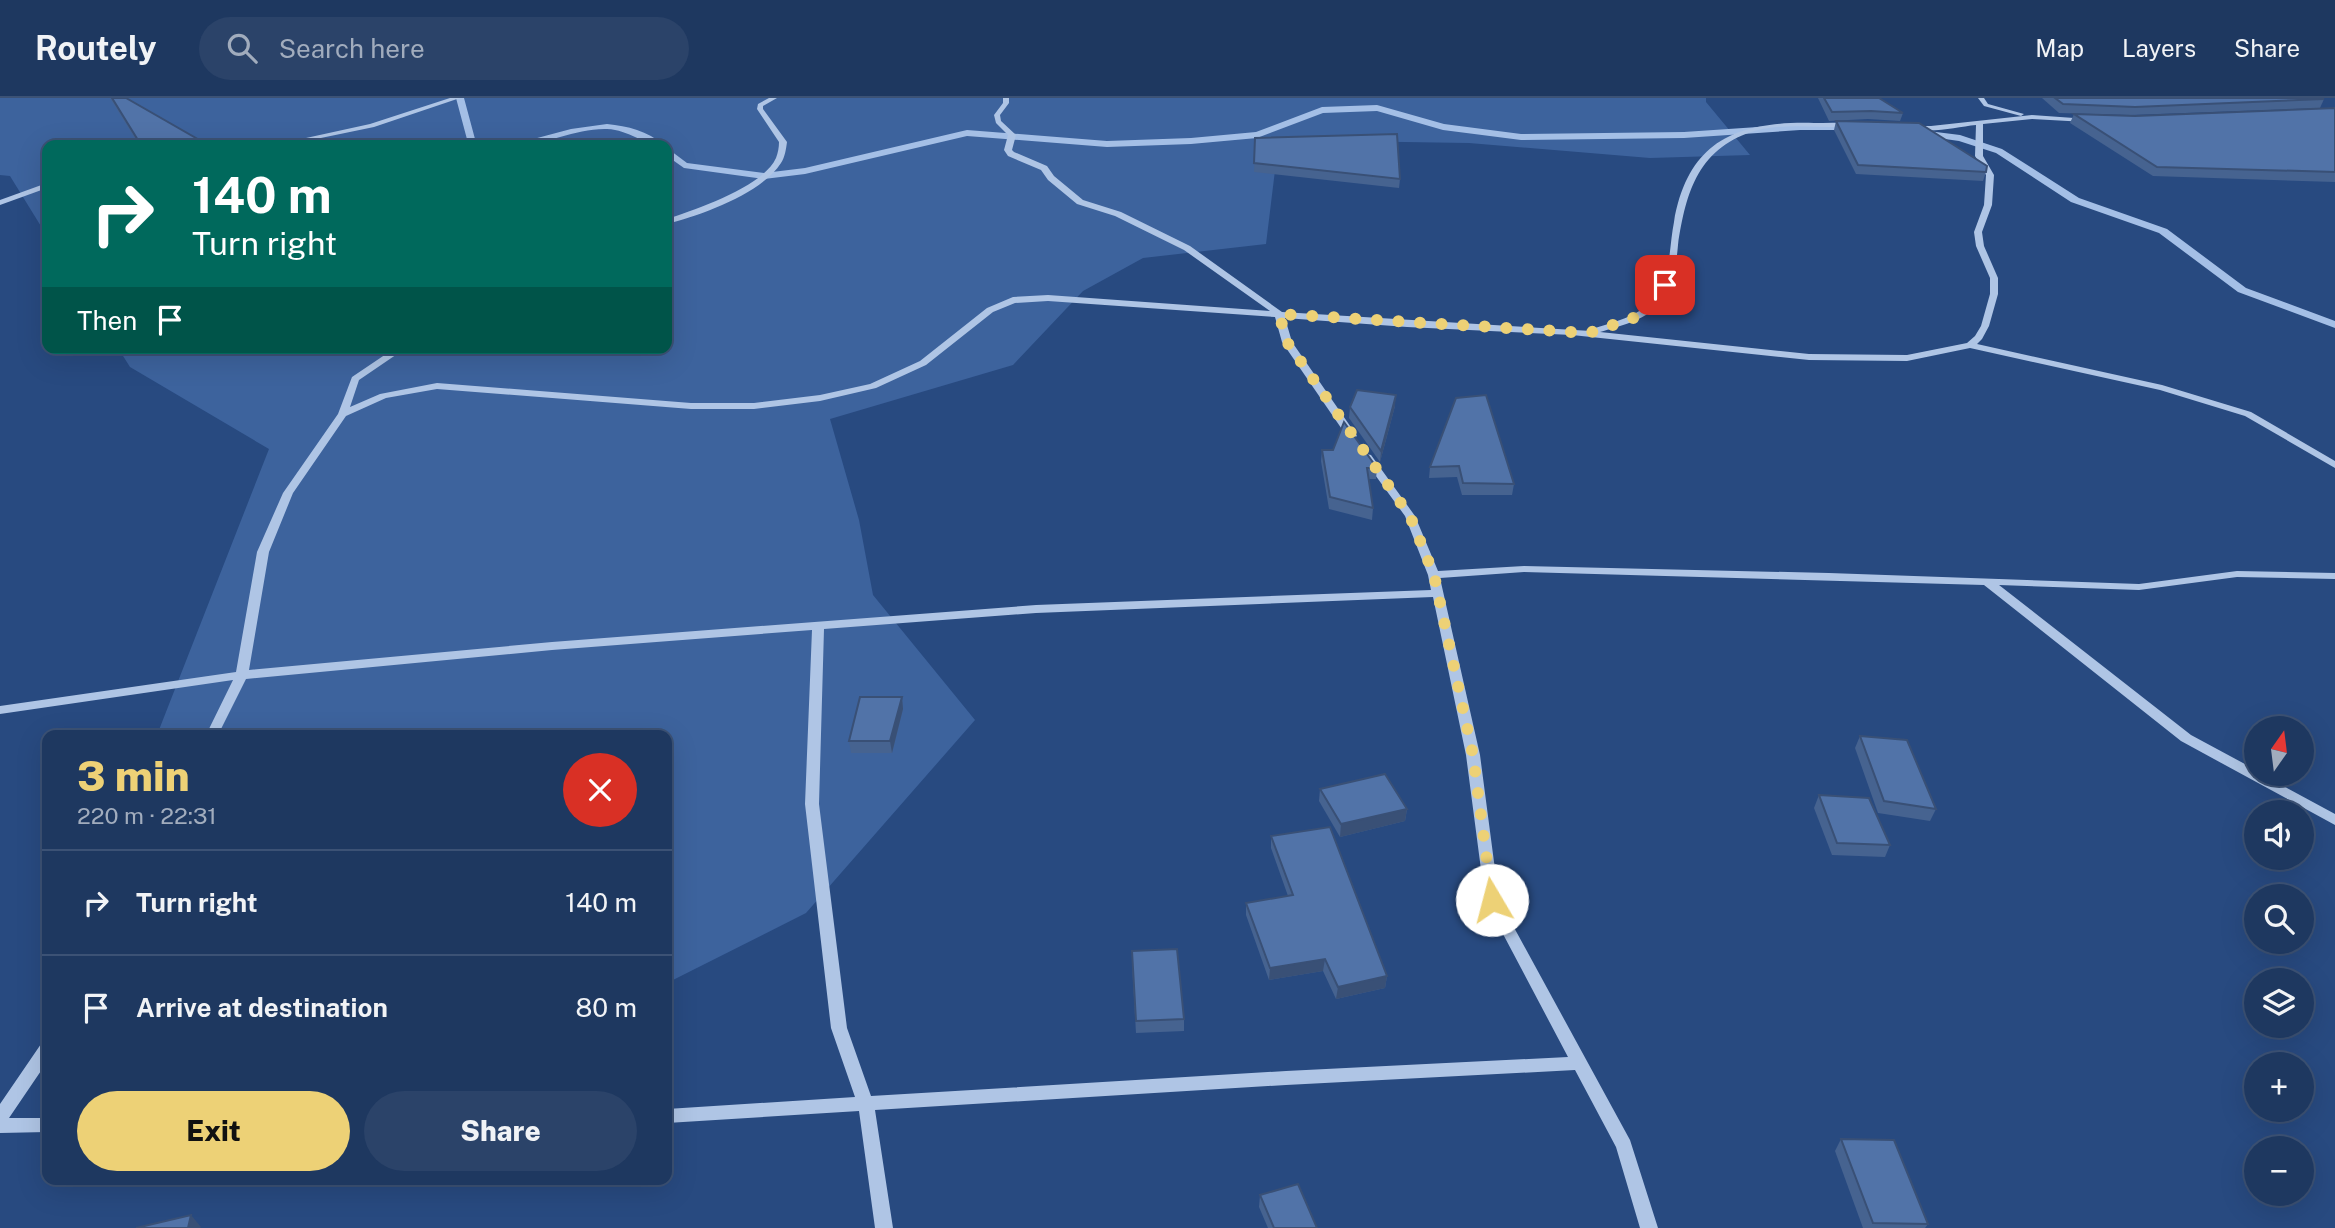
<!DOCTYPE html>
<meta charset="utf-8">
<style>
body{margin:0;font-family:"Public Sans",sans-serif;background:#2b4369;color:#f1f3f6;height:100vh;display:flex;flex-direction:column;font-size:26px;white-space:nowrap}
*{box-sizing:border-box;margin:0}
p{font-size:23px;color:#a1acbd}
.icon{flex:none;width:38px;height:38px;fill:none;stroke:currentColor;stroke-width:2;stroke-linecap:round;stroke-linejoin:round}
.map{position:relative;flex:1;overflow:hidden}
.details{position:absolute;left:42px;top:632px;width:630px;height:455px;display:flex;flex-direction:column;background:#1e3860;border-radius:14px;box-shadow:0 7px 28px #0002,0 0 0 2px #3c5275}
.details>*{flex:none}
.guide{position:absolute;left:42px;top:42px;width:630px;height:214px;border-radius:14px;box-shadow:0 7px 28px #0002,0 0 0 2px #3c5275;background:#00695c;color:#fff;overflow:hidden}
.needle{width:46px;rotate:14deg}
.buttons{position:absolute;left:2244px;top:618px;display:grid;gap:14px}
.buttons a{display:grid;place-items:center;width:70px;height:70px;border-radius:50%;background:#1e3860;box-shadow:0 7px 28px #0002,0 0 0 2px #3c5275;font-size:35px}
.pin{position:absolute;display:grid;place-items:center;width:60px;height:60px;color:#fff;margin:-30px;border-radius:14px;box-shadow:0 4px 10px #0006}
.me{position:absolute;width:77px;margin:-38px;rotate:352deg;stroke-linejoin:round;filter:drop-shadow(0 0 5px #0008)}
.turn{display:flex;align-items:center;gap:24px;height:147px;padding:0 35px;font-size:32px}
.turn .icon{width:91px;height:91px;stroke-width:2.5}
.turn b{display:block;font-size:49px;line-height:60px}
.then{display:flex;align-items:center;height:66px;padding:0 35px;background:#0003;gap:14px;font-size:26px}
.round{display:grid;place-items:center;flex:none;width:74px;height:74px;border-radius:37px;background:#2b4369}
.head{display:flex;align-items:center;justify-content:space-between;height:119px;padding:0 35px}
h1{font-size:42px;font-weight:800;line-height:52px;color:#edd176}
.primary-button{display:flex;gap:14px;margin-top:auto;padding:14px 35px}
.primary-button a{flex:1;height:80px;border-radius:42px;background:#edd176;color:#111;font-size:28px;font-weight:800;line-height:80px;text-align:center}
.primary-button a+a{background:#2b4369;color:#f1f3f6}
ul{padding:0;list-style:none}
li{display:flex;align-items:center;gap:21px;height:105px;padding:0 35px;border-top:2px solid #3c5275}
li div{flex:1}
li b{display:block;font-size:26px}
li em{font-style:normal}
header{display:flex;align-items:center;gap:42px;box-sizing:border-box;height:98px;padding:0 35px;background:#1e3860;border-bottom:2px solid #3c5275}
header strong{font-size:33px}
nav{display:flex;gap:38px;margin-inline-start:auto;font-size:24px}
.search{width:490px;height:63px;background:#2b4369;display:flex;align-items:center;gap:18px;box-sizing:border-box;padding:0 24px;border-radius:38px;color:#a1acbd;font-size:26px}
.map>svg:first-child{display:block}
</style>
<header>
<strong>Routely</strong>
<div class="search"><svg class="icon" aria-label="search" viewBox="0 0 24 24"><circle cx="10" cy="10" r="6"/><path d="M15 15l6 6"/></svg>Search here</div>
<nav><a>Map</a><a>Layers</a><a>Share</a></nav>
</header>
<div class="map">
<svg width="2335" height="1130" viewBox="0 0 2335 1130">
<rect width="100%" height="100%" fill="#284a80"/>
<path fill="#3d639d" d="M 0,0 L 1706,0 L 1706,4 L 1750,57 L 1650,60 L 1469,45 L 1339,43 L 1277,56 L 1266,146 L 1143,160 L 1083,193 L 1013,267 L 830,321 L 859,422 L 873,497 L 975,622 L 806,815 L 667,885 L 667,637 L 157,637 L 269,351 L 130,269 L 118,250 L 667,250 L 667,47 L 47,47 L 47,138 L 10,78 L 0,77 Z"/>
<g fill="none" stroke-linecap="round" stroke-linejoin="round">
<g fill="#a4bfe6" fill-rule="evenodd">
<path d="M 456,0 L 464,0 L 475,41 L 489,47 L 468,45 Z"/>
<path d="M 1377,7 L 1444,26 L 1521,36 L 1684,34 L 1800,26 L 1856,26 L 1861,29 L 1856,32 L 1800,32 L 1684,40 L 1521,42 L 1443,32 L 1377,13 L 1323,15 L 1257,40 L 1191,46 L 1107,49 L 967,38 L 805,76 L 764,81 L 684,70 L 667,58 L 667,50 L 687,65 L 764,75 L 805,70 L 967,32 L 1107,43 L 1191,40 L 1256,34 L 1322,9 Z"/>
<path d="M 607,26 C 628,28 647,33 664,47 C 645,48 630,32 607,31 C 574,30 544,49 511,47 L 571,31 Z"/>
<path d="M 1920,32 L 1960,37 L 2002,51 L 2079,100 L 2167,131 L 2246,190 L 2335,223 L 2335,230 L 2238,194 L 2159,135 L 2071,104 L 1996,55 L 1959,43 L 1917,37 L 1917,33 Z"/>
</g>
<g fill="#afc5e5" fill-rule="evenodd">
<path d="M 450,0 L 460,0 L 374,29 L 287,47 L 274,47 L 370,26 Z"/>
<path d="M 769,0 L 777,0 L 763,8 L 763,11 L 787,44 C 786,51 785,59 781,65 C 761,96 701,117 667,126 L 667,121 C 696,111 763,89 776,60 C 778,55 779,49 779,44 L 757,11 L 758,6 Z"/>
<path d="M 1003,0 L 1009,0 L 1009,5 L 1000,17 L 1001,23 L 1016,37 L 1012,52 L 1014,54 L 1047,68 L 1054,78 L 1083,102 L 1121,114 L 1190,148 L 1282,214 L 1591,233 L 1592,231 C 1613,224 1638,219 1654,201 C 1671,182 1669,148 1674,124 C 1688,42 1738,23 1814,25 C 1826,25 1839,24 1851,26 L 1851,28 L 1849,29 C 1819,30 1787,25 1758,32 C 1699,48 1686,93 1678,147 C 1676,168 1674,191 1658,207 C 1643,223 1620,228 1600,234 L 1809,256 L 1907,257 L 1967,245 L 1975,238 L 1981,228 L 1990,196 L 1990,180 L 1976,148 L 1974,134 L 1984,107 L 1986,77 L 1975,58 L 1976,27 C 1956,29 1928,37 1909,29 L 1911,28 L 1931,28 L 2032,17 L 2088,21 L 2089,22 L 2086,24 L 2032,21 L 1983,26 L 1983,58 L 1994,77 L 1992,107 L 1982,134 L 1984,148 L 1998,180 L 1998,196 L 1989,228 L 1982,241 L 1977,246 L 2162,287 L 2251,314 L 2335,363 L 2335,370 L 2245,318 L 2160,292 L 1970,250 L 1907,263 L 1809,262 L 1572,237 L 1407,229 L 1285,220 L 1292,244 L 1357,338 L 1352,341 L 1348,340 L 1282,244 L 1275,219 L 1048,203 L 1015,205 L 993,214 L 926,267 L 876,290 L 820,303 L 754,311 L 691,311 L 437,291 L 386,300 L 346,318 L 293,395 L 269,454 L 249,572 L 552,544 L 1036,507 L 1431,492 L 1428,477 L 1405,418 L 1362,359 L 1367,356 L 1371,357 L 1415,418 L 1438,473 L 1524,468 L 1829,475 L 2139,486 L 2237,473 L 2335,475 L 2335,481 L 2237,479 L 2139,492 L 1999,487 L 2191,637 L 2256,672 L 2256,676 L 2261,676 L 2335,716 L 2335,727 L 2181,643 L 1984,487 L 1524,474 L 1440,480 L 1480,657 L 1499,802 L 1630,1042 L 1658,1130 L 1640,1130 L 1616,1049 L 1575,972 L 1286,987 L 875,1012 L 893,1130 L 875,1130 L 859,1013 L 667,1025 L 667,1011 L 855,999 L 831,930 L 805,706 L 812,532 L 552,552 L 246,581 L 218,637 L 206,637 L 233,582 L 0,616 L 0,608 L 236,574 L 257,454 L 283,395 L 338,316 L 352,279 L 395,250 L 406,250 L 359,282 L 350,309 L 380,296 L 437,285 L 691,305 L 754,305 L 820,297 L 870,286 L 920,263 L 987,210 L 1013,199 L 1048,197 L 1270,213 L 1184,152 L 1115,118 L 1077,106 L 1048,82 L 1041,72 L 1008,58 L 1004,52 L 1008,37 L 996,25 L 994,17 L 1003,5 ZM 1433,499 L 1466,657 L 1485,802 L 1568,959 L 1286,973 L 871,998 L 847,930 L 819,706 L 824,531 L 1036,515 Z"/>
<path d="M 1978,0 L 1984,0 L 1988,6 L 2024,16 L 2021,18 L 1984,8 Z"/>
<path d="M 47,85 L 47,90 L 0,107 L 0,102 Z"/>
<path d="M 47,944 L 47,964 L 9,1020 L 47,1020 L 47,1034 L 0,1035 L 0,1006 L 41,946 Z"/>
</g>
</g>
<g fill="#466390">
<path d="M 110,0 L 126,0 L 208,47 L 139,47 Z"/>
<path d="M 1818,0 L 1879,0 L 1903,15 L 1900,23 L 1868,21 L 1829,23 Z"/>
<path d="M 2042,0 L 2321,0 L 2324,1 L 2320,10 L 2131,17 L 2059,15 Z"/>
<path d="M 2335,10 L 2335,84 L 2153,78 L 2070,25 L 2074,16 L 2135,18 Z"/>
<path d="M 1836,23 L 1986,74 L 1983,83 L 1856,76 L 1834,32 Z"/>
<path d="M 1255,40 L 1400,81 L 1399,90 L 1254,74 Z"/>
<path d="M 1456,300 L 1514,386 L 1512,397 L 1462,397 L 1457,379 L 1429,380 L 1430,369 Z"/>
<path d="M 1395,308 L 1380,364 L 1349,320 L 1350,309 Z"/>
<path d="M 1322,352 L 1377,370 L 1376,381 L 1369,381 L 1373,410 L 1372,422 L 1329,411 L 1321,363 Z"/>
<path d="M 902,599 L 903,611 L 892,655 L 851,655 L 849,643 Z"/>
<path d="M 1860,638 L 1936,711 L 1930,723 L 1878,715 L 1855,650 Z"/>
<path d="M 1320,691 L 1407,711 L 1405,723 L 1340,739 L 1319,703 Z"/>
<path d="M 1819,697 L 1890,747 L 1885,759 L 1832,757 L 1814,710 Z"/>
<path d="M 1271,738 L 1387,878 L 1385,890 L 1336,901 L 1323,873 L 1269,882 L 1246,817 L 1246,805 L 1288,798 L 1271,750 Z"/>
<path d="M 1132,866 L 1184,921 L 1184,933 L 1136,935 Z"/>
<path d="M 1841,1041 L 1928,1126 L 1925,1130 L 1863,1130 L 1835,1053 Z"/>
<path d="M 1260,1097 L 1317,1130 L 1268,1130 L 1259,1109 Z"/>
</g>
<g fill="#395076">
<path d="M 1396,297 L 1395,308 L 1380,364 L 1381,353 Z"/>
<path d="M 902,599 L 903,611 L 892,655 L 890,643 Z"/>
<path d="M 1407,711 L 1405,723 L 1340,739 L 1341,726 Z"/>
<path d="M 1325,861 L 1323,873 L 1269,882 L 1270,870 Z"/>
<path d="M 1387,878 L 1385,890 L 1336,901 L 1338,889 Z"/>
<path d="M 191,1117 L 201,1129 L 200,1130 L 188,1130 Z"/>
</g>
<g fill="#5173a8" stroke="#395076" stroke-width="2">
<path d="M 112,0 L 126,0 L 208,47 L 141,47 Z"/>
<path d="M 1824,0 L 1879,0 L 1903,15 L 1871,13 L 1832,14 Z"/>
<path d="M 2055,0 L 2321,0 L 2324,1 L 2135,9 L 2063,6 Z"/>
<path d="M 2335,10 L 2335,74 L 2157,69 L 2074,16 L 2135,18 Z"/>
<path d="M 1836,23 L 1919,25 L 1987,68 L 1986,74 L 1858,67 Z"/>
<path d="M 1397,36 L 1400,81 L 1254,65 L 1255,40 Z"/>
<path d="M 1357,292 L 1396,297 L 1381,353 L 1350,309 Z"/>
<path d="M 1486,297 L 1514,386 L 1463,385 L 1459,368 L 1430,369 L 1456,300 Z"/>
<path d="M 1344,324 L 1377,370 L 1367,370 L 1373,410 L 1330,399 L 1322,352 L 1333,352 Z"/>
<path d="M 860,599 L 902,599 L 890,643 L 849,643 Z"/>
<path d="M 1860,638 L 1907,642 L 1936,711 L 1884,703 Z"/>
<path d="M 1385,676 L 1407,711 L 1341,726 L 1320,691 Z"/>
<path d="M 1819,697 L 1869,700 L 1890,747 L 1837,745 Z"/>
<path d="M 1330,729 L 1387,878 L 1338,889 L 1325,861 L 1270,870 L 1246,805 L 1293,797 L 1271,738 Z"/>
<path d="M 1177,851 L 1184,921 L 1136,923 L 1132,853 Z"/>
<path d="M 1841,1041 L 1894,1042 L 1928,1126 L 1873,1125 Z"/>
<path d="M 1298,1086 L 1317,1130 L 1274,1130 L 1260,1097 Z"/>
<path d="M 191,1117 L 188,1130 L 136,1130 Z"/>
</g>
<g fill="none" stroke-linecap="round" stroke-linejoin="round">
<path stroke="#edd176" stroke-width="12" stroke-dasharray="0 21.6" d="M 1492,802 L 1473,657 L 1434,477 L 1410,418 L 1287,244 L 1279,216 L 1589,235 L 1639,218 L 1658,201 L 1665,187"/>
</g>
</svg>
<div class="buttons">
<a><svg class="needle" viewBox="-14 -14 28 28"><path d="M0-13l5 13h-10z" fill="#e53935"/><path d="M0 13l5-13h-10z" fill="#a1acbd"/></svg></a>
<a><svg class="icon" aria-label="sound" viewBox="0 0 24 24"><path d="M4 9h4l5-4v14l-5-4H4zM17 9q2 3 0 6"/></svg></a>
<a><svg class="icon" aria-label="search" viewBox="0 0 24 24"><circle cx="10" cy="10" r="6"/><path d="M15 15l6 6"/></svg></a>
<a><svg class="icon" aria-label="layers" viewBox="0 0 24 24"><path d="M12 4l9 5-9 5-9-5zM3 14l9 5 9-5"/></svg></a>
<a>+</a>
<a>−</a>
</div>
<div class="pin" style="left:1665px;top:187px;background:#d93025"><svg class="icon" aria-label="arrive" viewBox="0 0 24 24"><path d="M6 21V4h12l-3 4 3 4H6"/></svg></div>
<svg class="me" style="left:1492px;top:802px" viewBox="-20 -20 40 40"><circle r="19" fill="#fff"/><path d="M0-13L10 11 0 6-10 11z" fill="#edd176"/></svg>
<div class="guide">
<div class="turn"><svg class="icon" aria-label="right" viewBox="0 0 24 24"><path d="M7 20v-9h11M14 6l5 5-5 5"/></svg><div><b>140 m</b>Turn right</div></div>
<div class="then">Then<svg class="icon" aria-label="arrive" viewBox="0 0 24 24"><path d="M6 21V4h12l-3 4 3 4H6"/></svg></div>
</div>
<section class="details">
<div class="head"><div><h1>3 min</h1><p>220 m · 22:31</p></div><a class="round" style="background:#d93025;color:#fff"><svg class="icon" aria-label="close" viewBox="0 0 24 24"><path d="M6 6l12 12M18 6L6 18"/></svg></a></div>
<ul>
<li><svg class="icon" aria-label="right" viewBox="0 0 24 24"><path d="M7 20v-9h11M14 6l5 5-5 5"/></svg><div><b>Turn right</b></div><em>140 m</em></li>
<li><svg class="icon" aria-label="arrive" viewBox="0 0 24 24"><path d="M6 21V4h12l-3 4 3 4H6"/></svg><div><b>Arrive at destination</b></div><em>80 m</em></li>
</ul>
<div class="primary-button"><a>Exit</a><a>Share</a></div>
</section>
</div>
